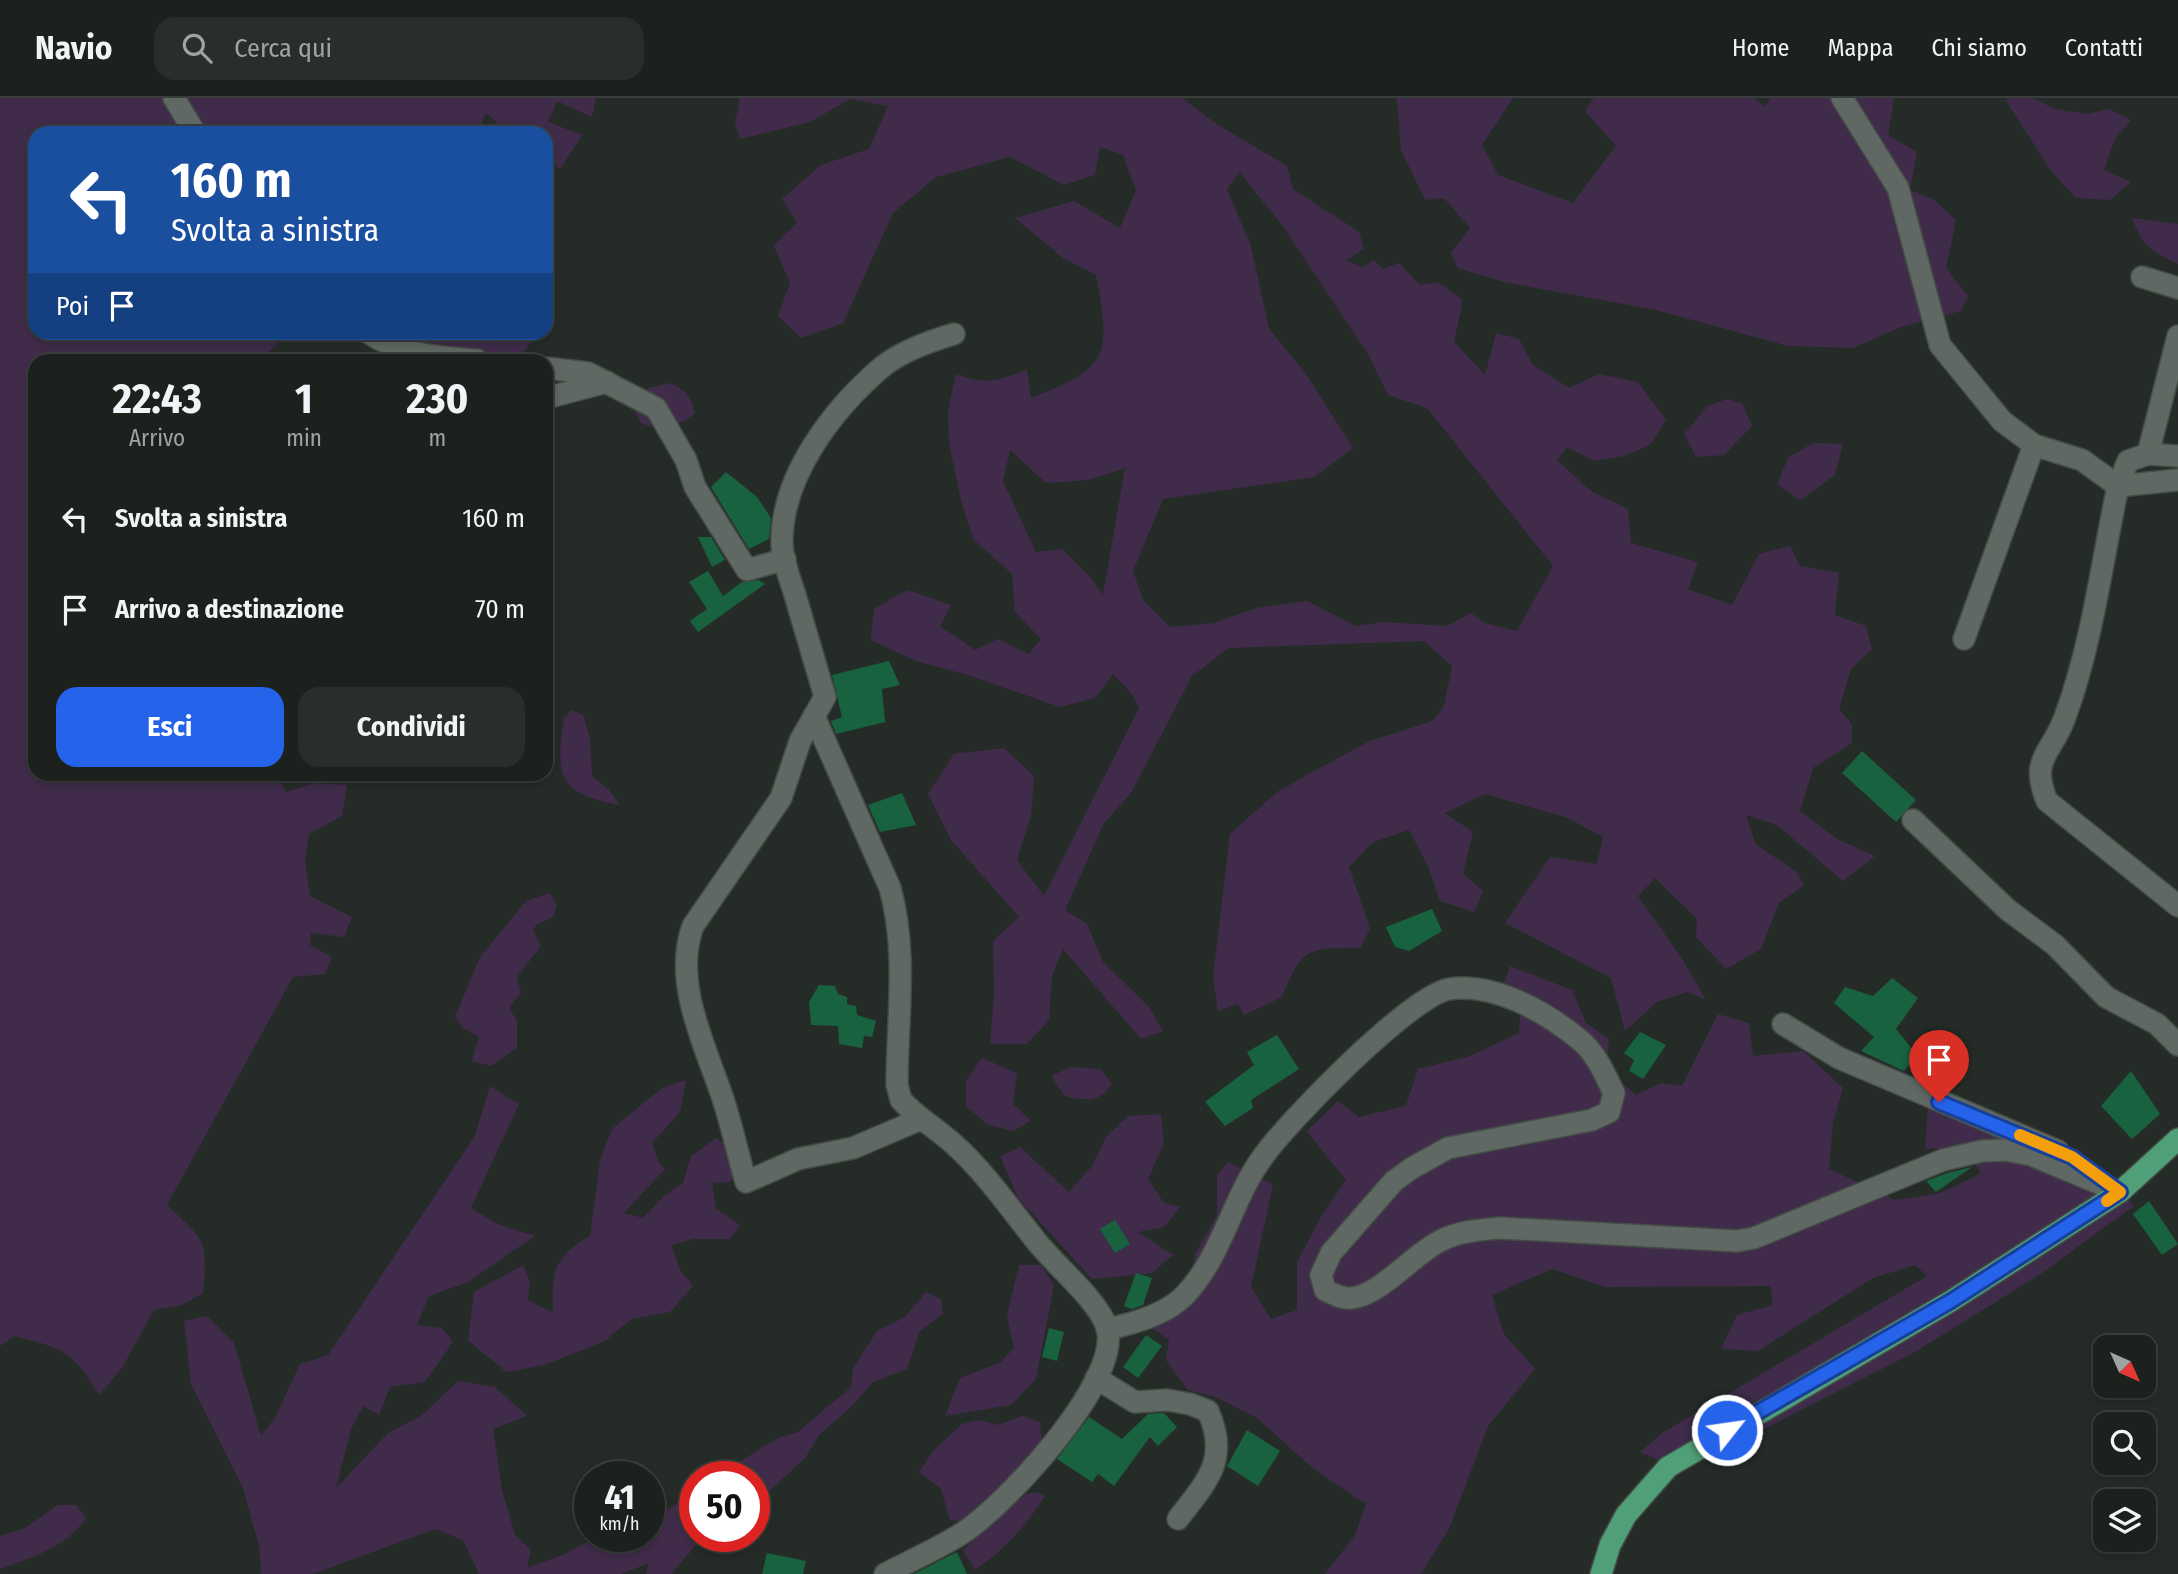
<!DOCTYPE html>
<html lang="it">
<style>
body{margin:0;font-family:"Fira Sans Condensed",sans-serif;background:#292e2b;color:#f1f3f6;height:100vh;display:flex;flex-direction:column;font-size:26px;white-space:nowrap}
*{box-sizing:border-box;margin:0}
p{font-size:23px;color:#a0a3a4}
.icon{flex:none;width:38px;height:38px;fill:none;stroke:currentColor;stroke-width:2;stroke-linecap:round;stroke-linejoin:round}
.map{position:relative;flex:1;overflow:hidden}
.sheet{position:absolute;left:28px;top:256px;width:525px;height:427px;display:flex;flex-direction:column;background:#1c211e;border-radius:21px;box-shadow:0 4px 10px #0003,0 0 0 2px #3a3e3c}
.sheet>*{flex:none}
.top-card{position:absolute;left:28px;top:28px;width:525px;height:214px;border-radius:21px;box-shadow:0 4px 10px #0003,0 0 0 2px #3a3e3c;background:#1a4fa0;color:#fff;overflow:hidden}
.needle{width:46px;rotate:135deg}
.controls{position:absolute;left:2093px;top:1237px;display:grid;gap:14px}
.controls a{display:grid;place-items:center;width:63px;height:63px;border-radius:14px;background:#1c211e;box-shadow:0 4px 10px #0003,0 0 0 2px #3a3e3c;font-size:35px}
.speed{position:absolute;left:574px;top:1363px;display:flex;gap:14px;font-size:35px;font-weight:700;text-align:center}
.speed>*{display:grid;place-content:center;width:91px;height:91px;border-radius:50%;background:#1c211e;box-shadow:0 4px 10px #0003,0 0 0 2px #3a3e3c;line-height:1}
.speed small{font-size:18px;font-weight:400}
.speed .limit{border:10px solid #d22;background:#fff;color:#111}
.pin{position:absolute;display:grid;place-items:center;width:60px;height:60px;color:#fff;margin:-72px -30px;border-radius:50% 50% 50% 0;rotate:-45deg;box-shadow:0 0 7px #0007}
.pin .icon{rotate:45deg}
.me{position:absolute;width:77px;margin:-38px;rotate:60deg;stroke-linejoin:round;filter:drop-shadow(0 0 5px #0008)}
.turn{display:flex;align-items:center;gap:24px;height:147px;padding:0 28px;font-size:32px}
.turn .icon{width:91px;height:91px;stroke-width:2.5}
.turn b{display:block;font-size:49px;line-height:60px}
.then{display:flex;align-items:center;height:66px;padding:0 28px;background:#0003;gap:14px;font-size:26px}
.eta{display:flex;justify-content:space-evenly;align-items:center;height:119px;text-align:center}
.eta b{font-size:42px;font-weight:700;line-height:49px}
.action{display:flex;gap:14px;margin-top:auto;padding:14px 28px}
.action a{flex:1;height:80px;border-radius:21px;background:#2563eb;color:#fff;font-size:28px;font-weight:700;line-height:80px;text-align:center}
.action a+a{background:#292e2b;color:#f1f3f6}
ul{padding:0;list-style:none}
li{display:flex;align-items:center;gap:21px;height:91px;padding:0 28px}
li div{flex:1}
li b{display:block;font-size:26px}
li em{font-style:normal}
header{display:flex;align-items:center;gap:42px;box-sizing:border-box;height:98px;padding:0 35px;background:#1c211e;border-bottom:2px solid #3a3e3c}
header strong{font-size:33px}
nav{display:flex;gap:38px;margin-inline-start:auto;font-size:24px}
.search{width:490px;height:63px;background:#292e2b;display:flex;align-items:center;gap:18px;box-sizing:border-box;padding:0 24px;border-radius:21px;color:#a0a3a4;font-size:26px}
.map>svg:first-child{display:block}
</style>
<header>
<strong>Navio</strong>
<div class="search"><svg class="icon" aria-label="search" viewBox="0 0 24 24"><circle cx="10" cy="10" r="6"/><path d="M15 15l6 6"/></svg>Cerca qui</div>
<nav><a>Home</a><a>Mappa</a><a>Chi siamo</a><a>Contatti</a></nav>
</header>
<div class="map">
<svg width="2178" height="1476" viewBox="0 0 2178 1476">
<rect width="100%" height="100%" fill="#252c28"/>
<g fill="#402c4a" fill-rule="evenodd">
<path d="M 0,0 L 596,0 L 592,19 L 557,3 L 548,24 L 582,37 L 560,71 L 546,62 L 546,35 L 508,35 L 486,15 L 478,35 L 35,35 L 35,234 L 299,235 L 285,239 L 259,262 L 35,262 L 35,676 L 276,676 L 286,694 L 314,685 L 347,687 L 342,718 L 309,736 L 305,763 L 310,798 L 352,819 L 344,839 L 311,835 L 310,847 L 332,859 L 325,876 L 293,879 L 167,1107 C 206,1144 208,1141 203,1195 L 182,1207 L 154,1212 L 122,1270 L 99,1297 C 74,1253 62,1250 14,1238 L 0,1248 Z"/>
<path d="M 740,0 L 1182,0 L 1215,25 L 1287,68 L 1293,91 L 1359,134 L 1364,151 L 1346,162 L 1362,169 L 1374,162 L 1383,171 L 1399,165 L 1420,187 L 1437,184 L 1463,202 L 1454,244 L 1485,277 L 1496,235 L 1519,241 L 1533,267 L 1569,290 L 1599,276 L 1638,284 L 1666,322 L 1650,347 L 1625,358 L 1595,363 L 1567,349 L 1557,362 L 1591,393 L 1628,411 L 1631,445 L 1698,464 L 1688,491 L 1732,507 L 1759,456 L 1790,448 L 1800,468 L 1839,475 L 1835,517 L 1866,528 L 1872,551 L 1851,571 L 1839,611 L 1852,626 L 1852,645 L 1813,670 L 1800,713 L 1837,741 L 1875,758 L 1843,783 L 1777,727 L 1746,717 L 1756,747 L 1796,773 L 1804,787 L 1779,805 L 1761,851 L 1726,871 L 1696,839 L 1697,821 L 1655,780 L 1638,798 L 1683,862 L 1706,902 L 1687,894 L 1657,904 L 1625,933 L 1611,880 L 1505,825 L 1550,759 L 1597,766 L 1603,739 L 1568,720 L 1485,696 L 1445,715 L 1473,734 L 1463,776 L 1483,793 L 1474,814 L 1440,803 L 1428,768 L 1409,732 L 1373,744 L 1349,769 L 1370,831 L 1360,850 C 1308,850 1302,849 1282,899 L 1244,917 L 1238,906 L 1218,913 L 1213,879 L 1230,736 L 1277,694 L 1318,671 L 1370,643 L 1433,623 L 1444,608 L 1452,568 L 1424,543 L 1229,550 L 1192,578 L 1131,695 L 1104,725 L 1065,812 L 1087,826 L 1103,864 L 1149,909 L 1163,933 L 1141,941 L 1063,851 L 1052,878 L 1049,922 L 1027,946 L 990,946 L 994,896 L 993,843 L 1019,819 L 951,742 L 928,696 L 954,656 L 1004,650 L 1034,678 L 1031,717 L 1017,762 L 1044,798 L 1139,610 L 1132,596 L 1113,576 L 1095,600 L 1060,609 L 968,577 L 916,563 L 871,542 L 874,511 L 907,492 L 951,507 L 940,528 L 975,552 L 998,541 L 1029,556 L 1041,541 L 1015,514 L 1012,476 L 973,441 L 961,402 L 949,345 L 948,313 L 956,276 C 984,288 1000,282 1027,272 L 1031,300 C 1110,270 1111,257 1096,177 L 1063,160 L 1015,120 L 1074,103 L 1120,130 L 1136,92 L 1123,57 L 1100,49 L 1095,77 L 1064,87 L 1010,59 L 936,79 L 893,115 L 843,225 L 801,240 L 778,218 L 790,185 L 774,147 L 797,125 L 782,101 L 821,67 L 869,51 L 888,8 L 850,1 L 810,24 L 740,41 L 735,25 ZM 1239,74 L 1282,127 L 1368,256 L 1388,297 L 1427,310 L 1553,468 L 1517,533 L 1484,525 L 1471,515 L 1447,528 L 1384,524 L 1356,528 L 1307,503 L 1256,510 L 1213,525 L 1170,529 L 1143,502 L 1133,473 L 1163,401 L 1314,379 L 1353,350 L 1304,273 L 1269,231 L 1251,148 L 1227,91 ZM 1010,352 L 1046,385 L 1088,382 L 1125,370 L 1103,497 L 1090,479 L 1062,451 L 1036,454 L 1003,383 Z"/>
<path d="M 1397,0 L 1513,0 L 1482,47 L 1498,77 L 1573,105 L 1616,48 L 1585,13 L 1594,0 L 1754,0 L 1765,9 L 1770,0 L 1894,0 L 1888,37 L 1917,54 L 1910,92 L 1933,101 L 1956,122 L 1946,170 L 1968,198 L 1961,213 L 1901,229 L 1853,250 L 1788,248 L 1656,212 L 1504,184 L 1458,170 L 1451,155 L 1470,130 L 1444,100 L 1425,102 L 1401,52 Z"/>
<path d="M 2008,0 L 2033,0 L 2055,11 L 2087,16 L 2109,11 L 2131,22 L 2115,41 L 2104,72 L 2131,84 L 2110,102 L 2076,100 L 2052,74 L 2006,3 Z"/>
<path d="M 2132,120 L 2178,126 L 2178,166 C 2151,153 2142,148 2132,120 Z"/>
<path d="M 395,235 L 470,235 L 489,245 L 495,235 L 531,235 L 534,241 L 517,262 L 388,262 L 396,252 Z"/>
<path d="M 670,285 C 686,293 691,298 695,315 C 678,329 662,334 641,325 L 635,314 L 648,290 Z"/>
<path d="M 1727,301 L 1742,305 L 1752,328 L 1724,357 L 1696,359 L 1684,336 L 1708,308 Z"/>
<path d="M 1813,345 L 1843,346 L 1835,377 L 1800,402 L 1777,386 L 1788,360 Z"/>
<path d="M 572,612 L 583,617 L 590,640 L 592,678 L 609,692 L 620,707 C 558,696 555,678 564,620 Z"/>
<path d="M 550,795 L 557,807 L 553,819 L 537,826 L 533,832 L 541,848 L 517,879 L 521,895 L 509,910 L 517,923 L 517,950 L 491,968 L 472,963 L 479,939 L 463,930 L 455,919 L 480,859 L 526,803 Z"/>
<path d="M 1510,868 L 1572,892 L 1586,925 L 1609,941 L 1606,970 L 1636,997 L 1661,985 L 1682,988 L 1718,916 L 1749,925 L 1753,958 L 1803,953 L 1843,990 L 1833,1025 L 1829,1071 L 1895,1102 L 1941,1095 L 1981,1075 L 1965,1050 L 1925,1051 L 1928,1009 L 2034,1041 L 2105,1079 L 2134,1108 L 2039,1177 L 1915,1254 L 1683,1372 L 1640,1354 L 1662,1335 L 1927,1178 L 1915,1167 L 1873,1180 L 1758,1253 L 1721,1251 L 1737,1217 L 1773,1207 L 1770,1188 L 1605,1189 L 1552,1171 L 1492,1197 L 1504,1236 L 1535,1271 L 1488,1328 L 1449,1431 L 1421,1476 L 1325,1476 L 1355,1437 L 1366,1406 L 1315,1372 L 1257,1320 L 1216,1299 L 1188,1292 L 1166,1262 L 1169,1242 L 1152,1230 L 1190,1209 L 1195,1156 L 1217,1117 L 1217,1077 L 1228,1064 L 1273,1087 L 1251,1189 L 1271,1221 L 1297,1212 L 1297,1164 L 1322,1117 L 1346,1082 L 1307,1033 L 1338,1003 L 1359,1019 L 1406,1008 L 1418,971 L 1470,958 L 1519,935 L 1521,897 L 1503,889 Z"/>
<path d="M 982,960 L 1017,975 L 1013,1006 L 1031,1023 L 1013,1033 L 988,1027 L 966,1008 L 966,983 Z"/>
<path d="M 1071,969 L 1100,971 L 1112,985 C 1100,1005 1086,1003 1065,998 L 1051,978 Z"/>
<path d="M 686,982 L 680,1014 L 652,1045 L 659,1065 L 665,1071 L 624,1115 L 643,1120 L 665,1097 L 683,1085 L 691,1058 L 716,1040 L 753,1065 L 729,1084 L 712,1085 L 716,1111 L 740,1127 L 730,1141 L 693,1141 L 671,1147 L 680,1172 L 693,1188 L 670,1214 L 631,1221 L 605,1243 L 544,1267 L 506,1274 L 468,1242 L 474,1194 L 523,1167 L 530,1184 L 528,1202 L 553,1215 C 552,1175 552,1160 590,1138 L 600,1062 L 612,1031 L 662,990 Z"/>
<path d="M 490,988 L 519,1006 L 471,1110 L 497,1126 L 535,1138 L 468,1184 L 429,1198 L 417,1227 L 442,1230 L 453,1244 L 425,1284 L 390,1289 L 379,1317 L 363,1308 L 351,1331 L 336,1390 L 388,1335 L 421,1318 L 458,1283 L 495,1289 L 527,1318 L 493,1331 L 502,1392 L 515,1437 L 531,1452 L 527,1470 L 565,1456 L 596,1439 L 649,1438 L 649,1426 L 689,1396 L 695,1396 L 695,1438 L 703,1439 L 671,1476 L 646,1476 L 649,1465 L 621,1476 L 479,1476 L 463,1442 L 435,1431 L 313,1476 L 261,1476 L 259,1448 L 243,1390 L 191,1286 L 184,1223 L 207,1218 L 234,1245 L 261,1338 L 276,1318 L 300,1266 L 328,1257 L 475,1038 Z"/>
<path d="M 1161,1016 L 1164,1045 L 1148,1081 L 1164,1105 L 1180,1109 L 1164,1129 L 1138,1134 L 1173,1157 L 1152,1175 L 1092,1181 L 1018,1100 L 1000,1058 L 1020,1049 L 1069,1094 L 1093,1067 L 1106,1039 L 1128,1018 Z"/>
<path d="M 1019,1167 L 1041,1167 L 1054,1187 L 1036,1281 L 1011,1307 L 945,1318 L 960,1280 L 1001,1264 L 1014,1250 L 1007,1218 Z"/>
<path d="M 926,1194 L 941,1201 L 943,1216 L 920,1233 L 907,1271 L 873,1284 L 850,1310 L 819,1337 L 805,1360 L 765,1397 L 754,1419 L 754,1379 L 728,1379 L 736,1366 L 778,1340 L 798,1334 L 851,1289 L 853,1270 L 877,1233 L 905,1219 Z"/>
<path d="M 1022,1318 L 1040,1324 L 1042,1345 L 966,1424 L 950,1422 L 941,1391 L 919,1374 L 933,1353 L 962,1326 L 980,1322 L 998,1327 Z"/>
<path d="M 1037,1394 L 1045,1398 C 1025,1429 1005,1451 975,1472 L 963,1452 L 1026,1396 Z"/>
<path d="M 58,1407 L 76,1407 L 86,1420 C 65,1450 33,1459 0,1471 L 0,1438 L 25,1430 Z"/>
</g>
<g fill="#186240">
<path d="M 726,374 L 757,399 L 771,420 L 769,441 L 749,451 L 711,389 Z"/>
<path d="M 698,439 L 711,439 L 725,462 L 712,469 Z"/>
<path d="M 708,473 L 723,498 L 742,484 L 759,482 L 765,486 L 698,534 L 690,523 L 707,511 L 689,484 Z"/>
<path d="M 889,563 L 900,587 L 882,591 L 885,624 L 836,636 L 831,623 L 842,619 L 832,577 Z"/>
<path d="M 1862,653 L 1916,702 L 1896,724 L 1842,675 Z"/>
<path d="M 902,695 L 916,727 L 880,734 L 868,707 Z"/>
<path d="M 1432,811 L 1442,833 L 1409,853 L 1395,849 L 1386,829 Z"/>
<path d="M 1892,880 L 1918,900 L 1896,931 L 1917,957 L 1904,973 L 1861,953 L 1874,939 L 1834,905 L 1845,889 L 1873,898 Z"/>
<path d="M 819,887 L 835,888 L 838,896 L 847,899 L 847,906 L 856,908 L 857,917 L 876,923 L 872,939 L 864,938 L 862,950 L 839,946 L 838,928 L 811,927 L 809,904 Z"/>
<path d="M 1640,934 L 1666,947 L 1643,981 L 1629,973 L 1634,962 L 1624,955 Z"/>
<path d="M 1277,937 L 1299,971 L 1251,1002 L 1253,1010 L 1225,1028 L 1205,1004 L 1254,967 L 1247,954 Z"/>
<path d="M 2131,973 L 2160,1016 L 2132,1041 L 2101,1008 Z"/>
<path d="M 1972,1069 L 1936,1094 L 1926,1083 L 1947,1075 Z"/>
<path d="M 2149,1103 L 2178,1146 L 2162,1157 L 2133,1116 Z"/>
<path d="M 1115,1122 L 1130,1146 L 1115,1155 L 1100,1131 Z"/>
<path d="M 1136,1175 L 1152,1180 L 1143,1207 L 1132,1211 L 1124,1208 Z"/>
<path d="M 1049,1230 L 1064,1234 L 1057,1263 L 1042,1259 Z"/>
<path d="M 1146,1237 L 1162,1248 L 1138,1280 L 1123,1269 Z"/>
<path d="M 1164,1315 L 1177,1329 L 1158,1348 L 1150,1339 L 1114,1388 L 1098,1376 L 1092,1384 L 1057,1361 L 1089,1319 L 1122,1341 L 1148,1316 Z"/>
<path d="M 1247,1332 L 1280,1353 L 1258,1388 L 1227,1368 Z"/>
<path d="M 957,1454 L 967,1476 L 914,1476 L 939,1463 Z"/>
<path d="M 767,1455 L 806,1463 L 803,1476 L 762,1476 Z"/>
</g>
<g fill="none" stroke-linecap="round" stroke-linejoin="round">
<defs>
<g id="minor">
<path d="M 174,0 L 195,35"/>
<path d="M 1842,0 L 1898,90 L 1940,247 L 2002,323 L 2034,347 L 2082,362 L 2118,388 L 2178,382"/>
<path d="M 2142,179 L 2178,190"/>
<path d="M 367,234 C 400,257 438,259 477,262"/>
<path d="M 546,270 L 588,275 L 656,310 L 686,362 L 695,389 L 747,472 L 785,461"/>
<path d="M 546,300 L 607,284"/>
<path d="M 2148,356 L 2178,238"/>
<path d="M 2178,358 L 2148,356 L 2128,363 L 2118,388 C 2102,464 2092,546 2065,619 C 2052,656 2029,660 2047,703 L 2178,808"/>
<path d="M 1964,541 L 2034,347"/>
<path d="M 814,618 L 890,790 C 908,854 897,922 897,987 L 901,1002 C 918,1021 941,1033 958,1050 C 988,1078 1011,1112 1037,1144 C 1055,1167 1099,1203 1107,1230 C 1122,1283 1003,1410 961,1436 C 937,1451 910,1463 885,1476"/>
<path d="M 1913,722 L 2008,812 L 2055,847 L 2106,899 L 2157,926 L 2178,947"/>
<path d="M 1783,926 L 1839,960 L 2058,1053"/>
<path d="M 921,1021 L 853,1050 L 798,1061 L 746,1084 C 737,1054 731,1023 721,995 C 703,943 673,882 693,828 L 781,700 L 800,643 L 825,599 C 815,565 805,531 795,497 C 790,481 782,461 782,445 C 781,378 833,311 882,269 C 902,253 930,243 954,236"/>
<path d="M 1107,1231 C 1132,1226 1166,1216 1184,1198 C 1222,1159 1231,1103 1262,1060 C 1288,1023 1409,899 1449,891 C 1494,884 1546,914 1580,942 C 1596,955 1605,977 1614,995 L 1609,1014 L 1592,1022 L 1448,1050 L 1412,1070 L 1394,1083 L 1331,1155 L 1321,1177 L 1325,1192 C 1333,1196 1342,1201 1351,1200 C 1380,1198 1414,1155 1442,1142 C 1460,1133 1480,1132 1500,1130 L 1737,1143 L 1754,1140 L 1943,1062 L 1982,1053 L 2005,1052 L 2031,1057 L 2120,1094"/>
<path d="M 1096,1280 L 1135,1304 L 1167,1302 L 1190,1306 L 1208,1313 C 1230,1362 1206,1384 1178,1421"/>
</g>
<path id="major" d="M 1601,1476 L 1610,1447 L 1626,1417 L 1668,1369 L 1951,1203 L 2120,1094 L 2178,1041"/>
</defs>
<use href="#minor" stroke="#444b46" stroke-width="24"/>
<use href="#major" stroke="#444b46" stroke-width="24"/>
<use href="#minor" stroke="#5f6862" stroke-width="21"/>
<use href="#major" stroke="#4f9f78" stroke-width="21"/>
</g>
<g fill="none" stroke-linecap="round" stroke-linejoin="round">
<defs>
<path id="route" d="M 1727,1332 L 1951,1203 L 2120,1094 L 2072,1059 L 1939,1004"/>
</defs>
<use href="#route" stroke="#184099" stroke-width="18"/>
<use href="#route" stroke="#2563eb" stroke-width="12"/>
<path stroke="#f59e0b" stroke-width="12" d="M 2020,1037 L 2072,1059 L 2120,1094 L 2107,1103"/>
</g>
</svg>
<div class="controls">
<a><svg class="needle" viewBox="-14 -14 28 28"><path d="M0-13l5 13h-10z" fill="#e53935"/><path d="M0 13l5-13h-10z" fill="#a0a3a4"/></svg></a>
<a><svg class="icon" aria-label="search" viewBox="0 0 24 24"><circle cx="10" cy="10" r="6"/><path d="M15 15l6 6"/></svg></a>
<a><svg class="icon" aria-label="layers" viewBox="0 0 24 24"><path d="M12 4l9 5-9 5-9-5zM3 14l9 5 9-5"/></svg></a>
</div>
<div class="speed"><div>41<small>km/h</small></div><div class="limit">50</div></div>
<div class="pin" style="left:1939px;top:1004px;background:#d93025"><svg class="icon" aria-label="arrive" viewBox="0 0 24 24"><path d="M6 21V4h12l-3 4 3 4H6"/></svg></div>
<svg class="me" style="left:1727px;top:1332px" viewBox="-20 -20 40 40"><circle r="17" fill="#2563eb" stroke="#fff" stroke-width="3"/><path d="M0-11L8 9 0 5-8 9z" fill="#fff"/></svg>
<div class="top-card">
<div class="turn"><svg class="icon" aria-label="left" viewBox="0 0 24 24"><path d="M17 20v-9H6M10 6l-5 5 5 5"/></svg><div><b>160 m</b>Svolta a sinistra</div></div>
<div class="then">Poi<svg class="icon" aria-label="arrive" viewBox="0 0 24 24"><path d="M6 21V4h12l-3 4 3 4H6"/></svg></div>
</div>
<section class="sheet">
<div class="eta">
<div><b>22:43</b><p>Arrivo</p></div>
<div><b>1</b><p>min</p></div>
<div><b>230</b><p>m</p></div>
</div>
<ul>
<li><svg class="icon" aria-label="left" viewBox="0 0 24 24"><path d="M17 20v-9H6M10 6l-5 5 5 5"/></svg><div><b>Svolta a sinistra</b></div><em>160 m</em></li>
<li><svg class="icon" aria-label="arrive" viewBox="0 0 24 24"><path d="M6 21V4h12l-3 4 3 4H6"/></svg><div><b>Arrivo a destinazione</b></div><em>70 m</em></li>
</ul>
<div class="action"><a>Esci</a><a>Condividi</a></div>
</section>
</div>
